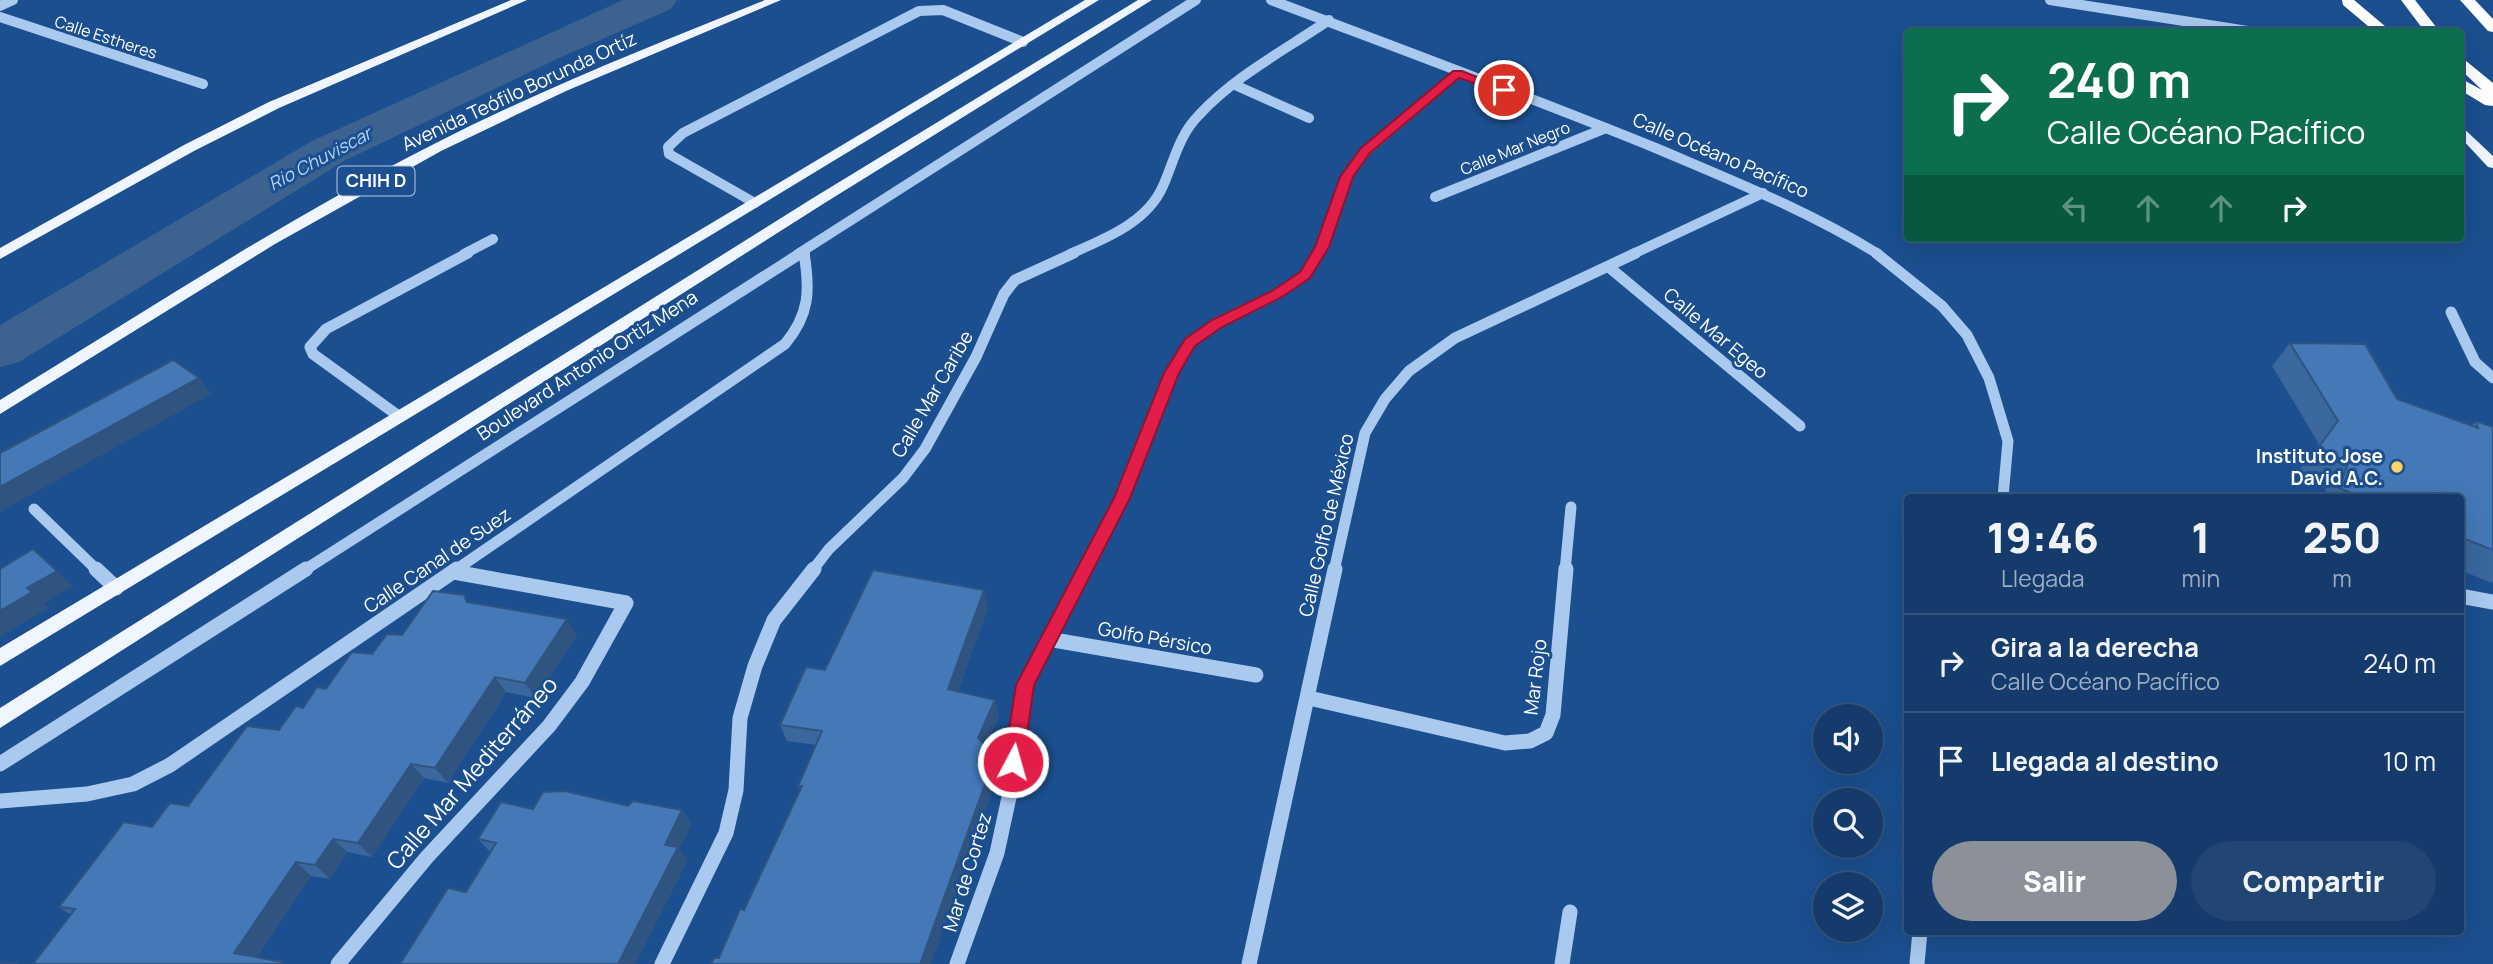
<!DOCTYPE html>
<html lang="es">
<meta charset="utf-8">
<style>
body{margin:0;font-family:Manrope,sans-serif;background:#214673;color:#f1f3f6;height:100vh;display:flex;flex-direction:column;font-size:26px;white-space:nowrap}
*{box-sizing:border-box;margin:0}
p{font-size:23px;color:#9dadc1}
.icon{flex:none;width:38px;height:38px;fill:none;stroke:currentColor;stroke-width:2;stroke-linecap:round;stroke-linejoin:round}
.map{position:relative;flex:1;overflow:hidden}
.drawer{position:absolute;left:1904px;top:494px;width:560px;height:441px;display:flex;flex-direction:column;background:#143b6b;border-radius:7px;box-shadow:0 7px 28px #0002,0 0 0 2px #33557e}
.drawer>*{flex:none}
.top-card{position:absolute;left:1904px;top:28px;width:560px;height:214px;border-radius:7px;box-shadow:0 7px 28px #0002,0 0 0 2px #33557e;background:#0b6e4f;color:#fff;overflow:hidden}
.buttons{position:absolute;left:1813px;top:704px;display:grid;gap:14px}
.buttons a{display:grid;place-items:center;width:70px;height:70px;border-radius:50%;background:#143b6b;box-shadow:0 7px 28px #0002,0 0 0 2px #33557e;font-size:35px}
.pin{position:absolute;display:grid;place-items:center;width:60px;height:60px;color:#fff;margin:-30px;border:4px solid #fff;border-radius:50%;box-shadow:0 2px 7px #0007}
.me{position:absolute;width:77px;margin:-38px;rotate:6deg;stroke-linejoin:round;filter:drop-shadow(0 0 5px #0008)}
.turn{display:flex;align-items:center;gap:24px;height:147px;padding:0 28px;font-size:32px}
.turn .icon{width:91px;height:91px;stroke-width:2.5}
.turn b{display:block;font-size:49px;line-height:60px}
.lanes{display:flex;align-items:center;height:66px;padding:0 28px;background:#0003;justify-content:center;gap:35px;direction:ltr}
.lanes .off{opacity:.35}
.eta{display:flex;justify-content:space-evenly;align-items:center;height:119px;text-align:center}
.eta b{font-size:42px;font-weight:800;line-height:49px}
.button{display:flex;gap:14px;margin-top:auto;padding:14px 28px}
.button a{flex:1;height:80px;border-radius:42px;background:#8c9099;color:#fff;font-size:28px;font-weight:800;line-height:80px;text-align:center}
.button a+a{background:#214673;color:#f1f3f6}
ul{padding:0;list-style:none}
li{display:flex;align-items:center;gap:21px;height:98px;padding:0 28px;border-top:2px solid #33557e}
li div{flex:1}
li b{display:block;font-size:26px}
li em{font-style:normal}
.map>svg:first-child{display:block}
</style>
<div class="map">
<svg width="2493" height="964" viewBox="0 0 2493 964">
<rect width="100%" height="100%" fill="#1b4f8f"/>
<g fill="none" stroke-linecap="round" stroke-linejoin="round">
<path fill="#3c6290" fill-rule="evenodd" d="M 623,0 L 677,0 L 671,9 L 559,58 L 344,161 L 19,362 L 0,367 L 0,325 L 312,141 Z"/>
<g stroke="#a9c9ee" stroke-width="10">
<path d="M 1271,0 C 1400,49 1530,97 1658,149 C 1733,181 1809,211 1878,254"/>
<path d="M 2050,0 L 2254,32"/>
<path d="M 0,6 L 13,0"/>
<path d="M 0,17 L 203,84"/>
<path d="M 1235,85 L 1309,118"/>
<path d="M 1435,197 L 1606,128"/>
<path d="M 755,203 L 669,154 L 668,147 L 683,133 L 919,11 L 943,10 L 1023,42"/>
<path d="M 804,251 L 805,254"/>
<path d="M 464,254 L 493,239"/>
<path d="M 798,254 L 1196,0"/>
<path d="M 1070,254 C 1104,239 1147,223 1163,186 C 1174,161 1179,135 1199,115 C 1235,76 1285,50 1329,20"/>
<path d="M 1318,254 L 1347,177 L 1366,151 L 1458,73"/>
<path d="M 1633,254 L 1763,193"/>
</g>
<g stroke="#a9c9ee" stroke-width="11">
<path d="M 1876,253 L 1942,306 L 1967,335 L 1989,378 L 2008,441 L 2003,497"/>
<path d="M 1610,268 L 1800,426"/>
<path d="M 2451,312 L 2475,362 L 2493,378"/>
<path d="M 400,417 L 313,354 L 310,347 L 326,329 L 468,253"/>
<path d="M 34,509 L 98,571"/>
<path d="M 303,571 L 801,253"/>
<path d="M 454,571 L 785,344 C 810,314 810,290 804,253"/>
<path d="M 812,571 L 829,549 L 903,478 L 925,449 L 976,357 L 1004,294 L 1015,280 L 1074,253"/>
<path d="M 1084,571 L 1122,498 L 1172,373 L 1190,343 L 1217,323 L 1277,294 L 1305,275 L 1319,253"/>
<path d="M 1334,571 L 1365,433 L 1385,399 L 1409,371 L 1455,338 L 1636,253"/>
<path d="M 1565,571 L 1571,507"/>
</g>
<g stroke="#a9c9ee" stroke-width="15">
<path d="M 96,569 L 116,588"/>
<path d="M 2460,596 L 2493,602"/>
<path d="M 1048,639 L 1256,675"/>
<path d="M 1309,698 L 1505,743 L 1530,741 L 1546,733 L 1553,715 L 1566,569"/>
<path d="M 0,764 L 306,569"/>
<path d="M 0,801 L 87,794 L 133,784 L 170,765 L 457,569"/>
<path d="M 338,964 L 427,857 L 549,726 L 582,682 L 626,603 L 454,572"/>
<path d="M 662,964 L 726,833 L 736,790 L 740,718 L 755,666 L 774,620 L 814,569"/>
<path d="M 957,964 L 997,853 L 1011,788 L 1015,736 L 1025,685 L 1085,569"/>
<path d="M 1249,964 L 1335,569"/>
<path d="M 1562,964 L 1570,912"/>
<path d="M 1917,964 L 1920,931"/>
</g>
<g fill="#f0f6ff" fill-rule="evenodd">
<path d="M 511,0 L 527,0 L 279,108 L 194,151 L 0,259 L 0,248 L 184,145 L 269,102 Z"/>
<path d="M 765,0 L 781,0 L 566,91 L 441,151 L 275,244 L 0,414 L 0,400 C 143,313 284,220 434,144 C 541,89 653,45 765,0 Z"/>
<path d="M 1085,0 L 1099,0 L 0,666 L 0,648 Z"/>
<path d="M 1138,0 L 1152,0 L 823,204 L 0,728 L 0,708 L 813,198 Z"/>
<path d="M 2460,125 L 2493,156 L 2493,168 L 2488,167 L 2460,137 Z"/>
</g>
<g fill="#fff" fill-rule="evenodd">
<path d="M 2342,0 L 2354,0 L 2392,32 L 2375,32 L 2343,5 Z"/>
<path d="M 2401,0 L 2415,0 L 2440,32 L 2425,32 Z"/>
<path d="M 2460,0 L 2475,0 L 2493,19 L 2493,32 L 2488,31 Z"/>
<path d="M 2460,56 L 2493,83 L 2493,106 L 2485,105 L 2460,90 L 2460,78 L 2482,90 L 2460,69 Z"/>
</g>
</g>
<g fill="#3a679d">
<path d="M 2290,343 L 2397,399 L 2471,426 L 2476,421 L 2493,427 L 2493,581 L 2492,583 L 2460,570 L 2460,497 L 2324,497 L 2326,489 L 2295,475 L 2319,444 L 2272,366 Z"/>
<path d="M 470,602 L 577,635 L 536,698 L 506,692 L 448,783 L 424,778 L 372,857 L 347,852 L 330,879 L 311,876 L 257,957 L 286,964 L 71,915 L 59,907 L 152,827 L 188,806 L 279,730 L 303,708 L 326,689 L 372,654 L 402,635 Z"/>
<path d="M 988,607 L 958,691 L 995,700 L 999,716 L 986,745 L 996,754 L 1000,770 L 719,958 L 744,910 L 801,790 L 798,786 L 816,745 L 787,741 L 780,725 L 825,670 Z"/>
<path d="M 628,806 L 682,810 L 691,825 L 679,849 L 687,861 L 635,964 L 400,964 L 466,892 L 490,852 L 478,839 L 533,809 Z"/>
</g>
<g fill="#305480">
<path d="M 199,378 L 211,394 L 0,512 L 0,487 Z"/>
<path d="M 57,571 L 73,586 L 44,604 L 27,588 Z"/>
<path d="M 984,590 L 988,607 L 953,705 L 948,689 Z"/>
<path d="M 32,592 L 49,608 L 0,637 L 0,611 Z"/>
<path d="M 567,619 L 577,635 L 536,698 L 525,683 Z"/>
<path d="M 495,677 L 506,692 L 448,783 L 435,768 Z"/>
<path d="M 995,700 L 999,716 L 982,754 L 978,738 Z"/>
<path d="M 996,754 L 1000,770 L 931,964 L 920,964 Z"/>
<path d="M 411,764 L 424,778 L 372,857 L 358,843 Z"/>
<path d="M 682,810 L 691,825 L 679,849 L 687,861 L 635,964 L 618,964 L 665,845 Z"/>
<path d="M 333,839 L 347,852 L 330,879 L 315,865 Z"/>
<path d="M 296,862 L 311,876 L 252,964 L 234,953 Z"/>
</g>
<g fill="#4478b7" stroke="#305480" stroke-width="2">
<path d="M 2290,343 L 2365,344 L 2397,399 L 2478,428 L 2476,421 L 2493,427 L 2493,550 L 2460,537 L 2460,497 L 2361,497 L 2339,488 L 2347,466 L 2315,452 L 2338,421 Z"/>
<path d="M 173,360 L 199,378 L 0,487 L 0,453 Z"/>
<path d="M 33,549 L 57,571 L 27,588 L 32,592 L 0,611 L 0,569 Z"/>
<path d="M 873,570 L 984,590 L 948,689 L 995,700 L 978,738 L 996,754 L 920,964 L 711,964 L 714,958 L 719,958 L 740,909 L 744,910 L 802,786 L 798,786 L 822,731 L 780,725 L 806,667 L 825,670 Z"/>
<path d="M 433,591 L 464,595 L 467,602 L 567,619 L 525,683 L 495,677 L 435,768 L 411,764 L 358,843 L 333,839 L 315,865 L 296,862 L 234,953 L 283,962 L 281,964 L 33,964 L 75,909 L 59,907 L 124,822 L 152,827 L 170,803 L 188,806 L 247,726 L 279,730 L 296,706 L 303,708 L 317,687 L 326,689 L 352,652 L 372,654 L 387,634 L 402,635 Z"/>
<path d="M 565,791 L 628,806 L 633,801 L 682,810 L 665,845 L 678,847 L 618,964 L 400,964 L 448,888 L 466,892 L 496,843 L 478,839 L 501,802 L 533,809 L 543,792 Z"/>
<path d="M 2,962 L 17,964 L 1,964 Z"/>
</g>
<path fill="#e11d48" stroke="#92132f" stroke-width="2" d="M 1453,71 L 1462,71 L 1510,90 L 1504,93 L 1459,78 L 1370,153 L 1353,177 L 1329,247 L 1310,278 L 1282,297 L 1222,327 L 1195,346 L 1179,373 L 1130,498 L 1034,685 L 1023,762 L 1020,768 L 1006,768 L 1004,762 L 1016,685 L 1114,498 L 1164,373 L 1185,339 L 1212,320 L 1272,291 L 1300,272 L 1315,247 L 1340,177 L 1361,148 Z"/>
<circle fill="#ffd166" stroke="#1b4f8f" stroke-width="2.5" cx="2397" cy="467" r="7"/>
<g text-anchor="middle" stroke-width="6" stroke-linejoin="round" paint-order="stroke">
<g font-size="16" fill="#fff" stroke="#1b4f8f">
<text transform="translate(106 37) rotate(18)" y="6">Calle Estheres</text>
<text transform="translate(1515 148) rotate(-22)" y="6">Calle Mar Negro</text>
</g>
<g font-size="18" font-style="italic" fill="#b5d3f5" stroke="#1b4f8f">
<text transform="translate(320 159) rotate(-28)" y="6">Rio Chuviscar</text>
</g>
<rect fill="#1b4f8f" stroke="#bbcadd" stroke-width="2" x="337.5" y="166.5" width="77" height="29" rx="5"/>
<g font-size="18" font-weight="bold" fill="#fff">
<text x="376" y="187">CHIH D</text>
</g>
<g font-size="19" fill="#fff" stroke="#1b4f8f">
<text transform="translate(519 91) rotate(-25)" y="7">Avenida Teófilo Borunda Ortíz</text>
<text transform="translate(1721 155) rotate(23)" y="7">Calle Océano Pacífico</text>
<text transform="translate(1716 333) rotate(40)" y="7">Calle Mar Egeo</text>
<text transform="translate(587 365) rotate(-33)" y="7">Boulevard Antonio Ortiz Mena</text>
<text transform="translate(932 394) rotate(-60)" y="7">Calle Mar Caribe</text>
<text transform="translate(1326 525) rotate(-77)" y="7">Calle Golfo de México</text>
<text transform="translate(437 560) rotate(-34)" y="7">Calle Canal de Suez</text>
<text transform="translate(1155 638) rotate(10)" y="7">Golfo Pérsico</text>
<text transform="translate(1535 677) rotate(-83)" y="7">Mar Rojo</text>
<text transform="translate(967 872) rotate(-73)" y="7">Mar de Cortez</text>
</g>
<g font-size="19" font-weight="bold" fill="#fff" stroke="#1b4f8f" text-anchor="end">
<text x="2383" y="463">Instituto Jose<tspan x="2383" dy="22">David A.C.</tspan></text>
</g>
<g font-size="23" fill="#fff" stroke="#1b4f8f">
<text transform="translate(472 773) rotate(-49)" y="8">Calle Mar Mediterráneo</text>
</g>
</g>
</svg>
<div class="buttons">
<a><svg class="icon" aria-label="sound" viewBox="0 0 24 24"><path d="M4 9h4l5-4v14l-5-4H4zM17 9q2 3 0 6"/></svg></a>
<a><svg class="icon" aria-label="search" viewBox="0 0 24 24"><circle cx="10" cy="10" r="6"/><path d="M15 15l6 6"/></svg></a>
<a><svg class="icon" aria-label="layers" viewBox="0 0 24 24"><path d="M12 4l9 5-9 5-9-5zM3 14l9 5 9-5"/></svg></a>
</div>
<div class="pin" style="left:1504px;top:90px;background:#d93025"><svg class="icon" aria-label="arrive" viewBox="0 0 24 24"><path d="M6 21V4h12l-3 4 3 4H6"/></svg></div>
<svg class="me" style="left:1013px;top:762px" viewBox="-20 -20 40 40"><circle r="17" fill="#e11d48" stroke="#fff" stroke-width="3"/><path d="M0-11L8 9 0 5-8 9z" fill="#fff"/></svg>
<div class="top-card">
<div class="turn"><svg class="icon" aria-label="right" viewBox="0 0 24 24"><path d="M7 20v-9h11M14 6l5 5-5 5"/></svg><div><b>240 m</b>Calle Océano Pacífico</div></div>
<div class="lanes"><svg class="icon off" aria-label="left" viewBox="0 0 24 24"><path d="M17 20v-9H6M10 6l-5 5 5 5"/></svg><svg class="icon off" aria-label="ahead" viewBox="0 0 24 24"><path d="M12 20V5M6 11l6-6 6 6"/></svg><svg class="icon off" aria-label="ahead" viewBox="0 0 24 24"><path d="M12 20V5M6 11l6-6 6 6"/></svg><svg class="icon" aria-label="right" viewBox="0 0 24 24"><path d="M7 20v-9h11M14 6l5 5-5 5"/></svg></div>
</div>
<section class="drawer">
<div class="eta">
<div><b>19:46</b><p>Llegada</p></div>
<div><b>1</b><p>min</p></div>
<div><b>250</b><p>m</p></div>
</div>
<ul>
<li><svg class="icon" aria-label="right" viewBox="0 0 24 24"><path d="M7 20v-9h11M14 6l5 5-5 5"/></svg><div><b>Gira a la derecha</b><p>Calle Océano Pacífico</p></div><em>240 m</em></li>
<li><svg class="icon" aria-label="arrive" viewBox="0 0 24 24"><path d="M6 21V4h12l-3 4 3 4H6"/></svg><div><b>Llegada al destino</b></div><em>10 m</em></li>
</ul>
<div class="button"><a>Salir</a><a>Compartir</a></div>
</section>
</div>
